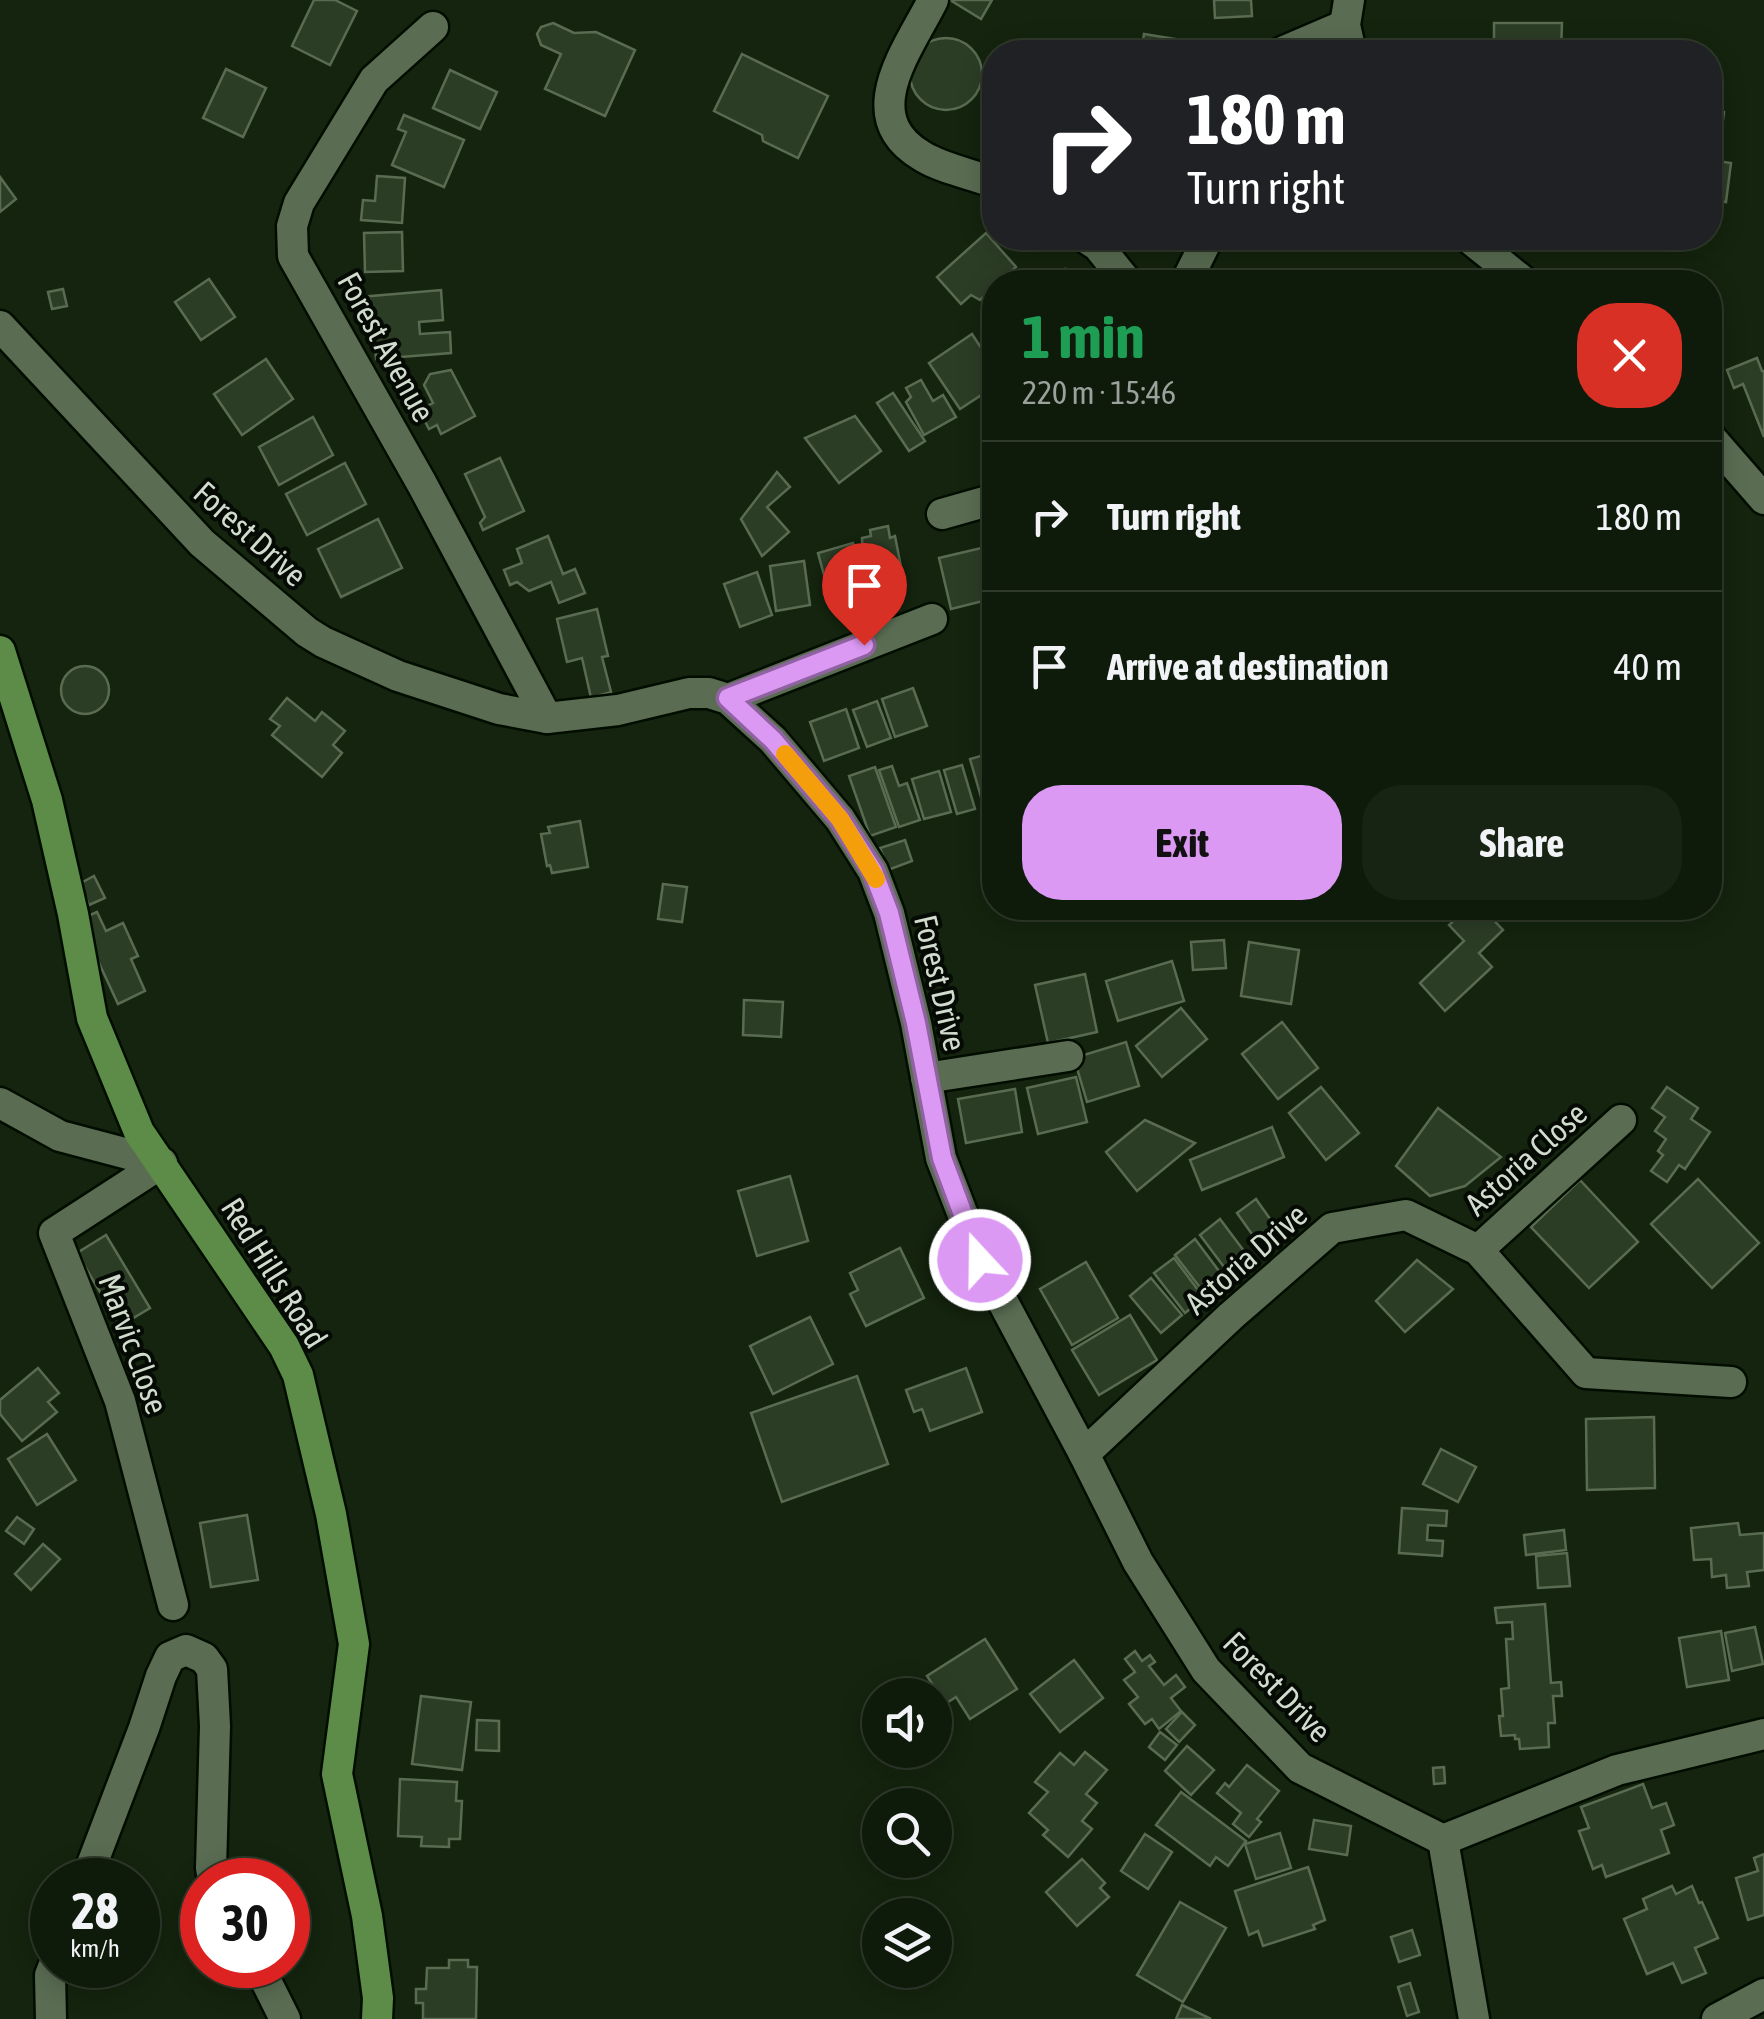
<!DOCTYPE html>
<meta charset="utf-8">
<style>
body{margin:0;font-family:"Asap Condensed",sans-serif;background:#182413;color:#f1f3f6;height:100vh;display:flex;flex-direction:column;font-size:38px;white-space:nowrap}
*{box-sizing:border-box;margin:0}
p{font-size:32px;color:#9ba19c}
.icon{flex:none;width:55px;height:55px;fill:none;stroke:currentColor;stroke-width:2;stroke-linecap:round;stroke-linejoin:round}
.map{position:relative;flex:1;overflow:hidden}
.side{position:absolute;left:982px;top:270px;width:740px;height:650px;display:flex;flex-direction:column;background:#0f1b0a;border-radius:40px;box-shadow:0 5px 25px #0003,0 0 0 2px #2f392b}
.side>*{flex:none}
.guide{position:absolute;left:982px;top:40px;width:740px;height:210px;border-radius:40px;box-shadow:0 5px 25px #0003,0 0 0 2px #2f392b;background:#202124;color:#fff;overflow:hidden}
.controls{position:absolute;left:862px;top:1678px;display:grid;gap:20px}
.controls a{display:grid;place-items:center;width:90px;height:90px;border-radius:50%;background:#0f1b0a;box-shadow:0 5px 25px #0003,0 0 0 2px #2f392b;font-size:50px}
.speed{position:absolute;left:30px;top:1858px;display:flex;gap:20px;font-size:50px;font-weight:700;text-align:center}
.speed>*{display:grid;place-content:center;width:130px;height:130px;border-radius:50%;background:#0f1b0a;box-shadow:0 5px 25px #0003,0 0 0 2px #2f392b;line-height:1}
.speed small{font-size:25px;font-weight:400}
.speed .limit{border:15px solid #d22;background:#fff;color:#111}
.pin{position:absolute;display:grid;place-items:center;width:85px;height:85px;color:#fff;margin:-102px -42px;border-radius:50% 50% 50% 0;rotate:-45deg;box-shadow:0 0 10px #0007}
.pin .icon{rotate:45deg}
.me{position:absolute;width:110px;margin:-55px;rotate:339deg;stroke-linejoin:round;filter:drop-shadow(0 0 8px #0008)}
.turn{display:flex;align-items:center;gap:35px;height:210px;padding:0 40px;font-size:45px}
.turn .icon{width:130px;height:130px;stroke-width:2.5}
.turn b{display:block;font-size:70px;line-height:85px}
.round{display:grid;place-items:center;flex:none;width:105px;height:105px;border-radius:40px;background:#182413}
.summary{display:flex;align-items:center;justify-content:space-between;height:170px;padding:0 40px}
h1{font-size:60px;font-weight:700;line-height:75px;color:#1e9e55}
.cta{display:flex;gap:20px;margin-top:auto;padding:20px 40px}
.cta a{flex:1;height:115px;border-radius:40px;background:#dc99f4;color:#111;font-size:40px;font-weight:700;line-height:115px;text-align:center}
.cta a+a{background:#182413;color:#f1f3f6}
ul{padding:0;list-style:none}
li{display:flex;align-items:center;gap:30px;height:150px;padding:0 40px;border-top:2px solid #2f392b}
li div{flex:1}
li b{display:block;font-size:38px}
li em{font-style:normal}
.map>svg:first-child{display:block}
</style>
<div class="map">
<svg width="1764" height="2019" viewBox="0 0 1764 2019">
<rect width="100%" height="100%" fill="#14240e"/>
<g fill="#2c3d26" stroke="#596c52" stroke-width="2.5">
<path d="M 314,0 L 335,0 L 357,11 L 330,65 L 292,46 Z"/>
<path d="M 950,0 L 992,0 L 981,19 Z"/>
<path d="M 1214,0 L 1251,0 L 1252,16 L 1215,18 Z"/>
<path d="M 553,23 L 574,33 L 596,32 L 635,50 L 605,116 L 545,89 L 561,54 L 541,45 L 537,34 L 541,27 Z"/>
<path d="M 1494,23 L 1562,23 L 1561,52 L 1494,52 Z"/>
<path d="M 1144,34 L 1194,42 L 1192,52 L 1141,52 Z"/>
<circle cx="946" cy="74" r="36"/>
<path d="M 742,54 L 828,96 L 798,158 L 763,141 L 762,135 L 714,111 Z"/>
<path d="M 226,69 L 266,88 L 243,137 L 203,118 Z"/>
<path d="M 450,70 L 497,92 L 480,129 L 433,108 Z"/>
<path d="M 1710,110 L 1724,112 L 1718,158 L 1710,157 Z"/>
<path d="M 404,115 L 464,140 L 444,187 L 392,165 L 406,132 L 398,129 Z"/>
<path d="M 1710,160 L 1731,163 L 1726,202 L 1710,200 Z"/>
<path d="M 377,176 L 405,178 L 402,223 L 361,220 L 363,200 L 375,201 Z"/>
<path d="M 0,177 L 16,199 L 0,212 Z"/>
<path d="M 402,232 L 403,271 L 365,272 L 364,233 Z"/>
<path d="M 986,233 L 1016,267 L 999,282 L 995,282 L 995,286 L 980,300 L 971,295 L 961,304 L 937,277 Z"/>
<path d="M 1065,269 L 1074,282 L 1045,282 Z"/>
<path d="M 209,279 L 235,317 L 201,340 L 175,302 Z"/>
<path d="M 63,289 L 67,306 L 52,309 L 48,292 Z"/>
<path d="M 441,290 L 443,320 L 419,322 L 420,334 L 450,332 L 451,353 L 376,359 L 374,334 L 362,330 L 360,297 Z"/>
<path d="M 972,334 L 995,369 L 995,386 L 960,409 L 929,363 Z"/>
<path d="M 1757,358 L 1762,371 L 1764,371 L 1764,437 L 1743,384 L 1734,388 L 1727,370 Z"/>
<path d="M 266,359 L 293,399 L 242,435 L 214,394 Z"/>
<path d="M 451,370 L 475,416 L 441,434 L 437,425 L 429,429 L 419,410 L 433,403 L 424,385 L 430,374 Z"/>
<path d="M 921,380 L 933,401 L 943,395 L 956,417 L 924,435 L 906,402 L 911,397 L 906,388 Z"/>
<path d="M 893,393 L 925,441 L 909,451 L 877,403 Z"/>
<path d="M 855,416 L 881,451 L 839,483 L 805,438 Z"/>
<path d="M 313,417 L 333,455 L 279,485 L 259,447 Z"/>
<path d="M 500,458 L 524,511 L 483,530 L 480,523 L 485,517 L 465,474 Z"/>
<path d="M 345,463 L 366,504 L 307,535 L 286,494 Z"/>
<path d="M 777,472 L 790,487 L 767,507 L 789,532 L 762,556 L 741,519 Z"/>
<path d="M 378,519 L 402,568 L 341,597 L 318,549 Z"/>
<path d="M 888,526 L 890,538 L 895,536 L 902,572 L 864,582 L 862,538 L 871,536 L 870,530 Z"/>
<path d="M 548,536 L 563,574 L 575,569 L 585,593 L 559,603 L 551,582 L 529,591 L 517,582 L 510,585 L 504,570 L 522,563 L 517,549 Z"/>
<path d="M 853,543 L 864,582 L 830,597 L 818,553 Z"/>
<path d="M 994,545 L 995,598 L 951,609 L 939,558 Z"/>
<path d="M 804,561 L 810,605 L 776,611 L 770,566 Z"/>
<path d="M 757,572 L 772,615 L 740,627 L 724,584 Z"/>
<path d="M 597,609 L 608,656 L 602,657 L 611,692 L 591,698 L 582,658 L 567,662 L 557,619 Z"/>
<circle cx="85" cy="690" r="24"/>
<path d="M 913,688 L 927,726 L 895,737 L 882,699 Z"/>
<path d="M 287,698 L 315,721 L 322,712 L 345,731 L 333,745 L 342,753 L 322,777 L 272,735 L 280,726 L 270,719 Z"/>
<path d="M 877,701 L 891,738 L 867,747 L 853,710 Z"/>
<path d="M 846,709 L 859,748 L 824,761 L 810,722 Z"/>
<path d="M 991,753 L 995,768 L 995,793 L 981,797 L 970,759 Z"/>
<path d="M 962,765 L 975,809 L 957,814 L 944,770 Z"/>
<path d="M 892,766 L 899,786 L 907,783 L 920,820 L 899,827 L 879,770 Z"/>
<path d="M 875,767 L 896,827 L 870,836 L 849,776 Z"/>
<path d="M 939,771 L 951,812 L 924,819 L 912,779 Z"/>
<path d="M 580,821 L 588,867 L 552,873 L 550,865 L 547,866 L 541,834 L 550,833 L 548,827 Z"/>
<path d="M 905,840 L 912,861 L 888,870 L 880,848 Z"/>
<path d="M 94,876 L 105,898 L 89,905 L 79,884 Z"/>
<path d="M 663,884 L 687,887 L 682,922 L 658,919 Z"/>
<path d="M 1468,908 L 1482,908 L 1503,930 L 1479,953 L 1492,967 L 1445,1011 L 1420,983 L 1464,941 L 1449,925 Z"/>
<path d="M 97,912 L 106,931 L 123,923 L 138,956 L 131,959 L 145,991 L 118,1004 L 79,920 Z"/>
<path d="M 1224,940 L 1226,968 L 1193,970 L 1191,942 Z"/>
<path d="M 1249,942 L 1299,950 L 1291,1004 L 1241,996 Z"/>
<path d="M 1172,961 L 1184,1001 L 1118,1021 L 1106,981 Z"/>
<path d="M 1085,974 L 1097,1032 L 1048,1043 L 1035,985 Z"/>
<path d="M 744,1000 L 783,1002 L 781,1037 L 743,1035 Z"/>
<path d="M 1181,1008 L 1207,1039 L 1162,1077 L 1136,1046 Z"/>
<path d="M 1282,1022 L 1318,1068 L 1278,1099 L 1242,1054 Z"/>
<path d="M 1126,1042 L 1139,1086 L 1087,1102 L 1074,1058 Z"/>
<path d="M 1076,1077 L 1087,1122 L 1038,1134 L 1027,1088 Z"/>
<path d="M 1321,1087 L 1359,1133 L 1326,1160 L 1289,1113 Z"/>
<path d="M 1667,1087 L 1698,1108 L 1691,1119 L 1710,1132 L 1685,1169 L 1679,1165 L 1667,1182 L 1651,1171 L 1663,1155 L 1658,1151 L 1666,1139 L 1655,1131 L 1665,1117 L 1652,1108 Z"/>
<path d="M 1015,1089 L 1022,1132 L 966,1143 L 958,1099 Z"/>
<path d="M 1438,1108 L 1501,1157 L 1465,1186 L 1430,1196 L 1396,1166 Z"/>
<path d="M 1145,1120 L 1195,1143 L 1137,1191 L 1106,1152 Z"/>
<path d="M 1272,1127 L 1284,1157 L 1202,1190 L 1190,1160 Z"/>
<path d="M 790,1176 L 808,1241 L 757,1256 L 738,1191 Z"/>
<path d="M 1698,1179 L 1759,1243 L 1712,1288 L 1651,1224 Z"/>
<path d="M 1580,1180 L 1638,1242 L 1589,1288 L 1531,1227 Z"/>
<path d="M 1256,1199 L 1278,1230 L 1259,1244 L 1237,1213 Z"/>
<path d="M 1220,1219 L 1250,1259 L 1230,1275 L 1200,1235 Z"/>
<path d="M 106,1235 L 150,1308 L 120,1326 L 77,1253 Z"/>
<path d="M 1195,1239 L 1225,1279 L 1205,1294 L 1175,1255 Z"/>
<path d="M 900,1248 L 924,1298 L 866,1326 L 850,1294 L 858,1290 L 850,1273 Z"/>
<path d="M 1174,1258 L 1204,1298 L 1185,1313 L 1154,1273 Z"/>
<path d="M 1417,1260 L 1453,1289 L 1405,1332 L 1376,1301 Z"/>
<path d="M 1086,1262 L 1118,1318 L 1072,1345 L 1040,1289 Z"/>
<path d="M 1151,1278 L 1182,1315 L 1161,1333 L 1130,1296 Z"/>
<path d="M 1130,1315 L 1157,1360 L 1099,1395 L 1072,1350 Z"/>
<path d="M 810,1317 L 833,1364 L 773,1394 L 750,1346 Z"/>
<path d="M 38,1368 L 59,1393 L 48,1402 L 57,1412 L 22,1441 L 0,1414 L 0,1400 Z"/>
<path d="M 966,1368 L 982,1412 L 930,1431 L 922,1409 L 914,1412 L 906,1390 Z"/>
<path d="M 857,1376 L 888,1464 L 782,1502 L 751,1413 Z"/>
<path d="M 1654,1417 L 1655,1488 L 1587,1490 L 1586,1419 Z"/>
<path d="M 47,1434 L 76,1480 L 37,1505 L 8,1459 Z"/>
<path d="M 1441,1449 L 1476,1467 L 1458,1502 L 1423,1484 Z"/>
<path d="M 1402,1508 L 1447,1511 L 1446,1526 L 1428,1525 L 1427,1540 L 1443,1541 L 1442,1556 L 1399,1553 Z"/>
<path d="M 247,1515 L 258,1580 L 211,1587 L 200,1523 Z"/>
<path d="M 17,1517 L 34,1529 L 24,1544 L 6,1531 Z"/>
<path d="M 1738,1523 L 1740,1535 L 1764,1533 L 1764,1570 L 1747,1572 L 1749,1586 L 1727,1588 L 1726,1575 L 1712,1577 L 1711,1559 L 1694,1560 L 1691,1528 Z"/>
<path d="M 1564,1530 L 1566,1550 L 1526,1555 L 1524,1535 Z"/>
<path d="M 43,1544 L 60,1559 L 31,1590 L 15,1574 Z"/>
<path d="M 1567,1553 L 1570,1586 L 1538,1588 L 1536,1556 Z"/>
<path d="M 1545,1604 L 1551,1683 L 1561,1682 L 1562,1696 L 1553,1696 L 1555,1723 L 1548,1723 L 1549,1747 L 1520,1749 L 1519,1739 L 1515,1739 L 1515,1735 L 1501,1736 L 1499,1716 L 1503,1716 L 1501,1689 L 1509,1688 L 1506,1639 L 1513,1639 L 1512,1622 L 1497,1623 L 1495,1608 Z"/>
<path d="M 1755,1627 L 1763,1664 L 1732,1671 L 1725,1633 Z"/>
<path d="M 1721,1631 L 1729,1680 L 1687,1687 L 1679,1638 Z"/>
<path d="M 985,1639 L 1017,1689 L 970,1719 L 956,1697 L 945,1704 L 927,1676 Z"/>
<path d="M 1135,1651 L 1142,1661 L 1150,1655 L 1155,1662 L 1149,1666 L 1164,1685 L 1176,1675 L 1185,1687 L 1171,1698 L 1181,1711 L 1159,1729 L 1152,1719 L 1145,1724 L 1129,1704 L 1138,1697 L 1124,1680 L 1135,1672 L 1125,1659 Z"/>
<path d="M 1074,1660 L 1103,1698 L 1060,1732 L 1030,1694 Z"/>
<path d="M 421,1696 L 471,1702 L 462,1770 L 412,1764 Z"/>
<path d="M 1182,1712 L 1195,1725 L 1179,1742 L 1166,1729 Z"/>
<path d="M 477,1720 L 499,1721 L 499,1751 L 476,1750 Z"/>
<path d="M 1160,1732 L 1177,1745 L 1165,1760 L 1149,1747 Z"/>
<path d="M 1187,1746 L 1214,1770 L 1191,1795 L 1165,1771 Z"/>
<path d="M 1085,1752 L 1107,1770 L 1086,1794 L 1097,1803 L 1082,1821 L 1092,1829 L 1068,1857 L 1043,1835 L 1048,1830 L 1029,1813 L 1048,1792 L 1035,1782 L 1060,1753 L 1074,1765 Z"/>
<path d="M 1247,1765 L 1279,1791 L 1257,1819 L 1261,1822 L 1249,1837 L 1233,1824 L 1241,1813 L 1217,1793 L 1225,1783 L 1229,1787 Z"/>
<path d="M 1444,1767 L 1445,1783 L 1434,1784 L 1433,1768 Z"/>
<path d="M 400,1779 L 457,1782 L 456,1801 L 462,1801 L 460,1839 L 449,1839 L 449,1847 L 421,1846 L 422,1837 L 398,1836 Z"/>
<path d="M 1643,1784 L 1652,1808 L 1666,1803 L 1674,1825 L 1661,1830 L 1669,1853 L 1606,1877 L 1602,1865 L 1593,1869 L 1579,1831 L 1589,1828 L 1581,1807 Z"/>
<path d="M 1181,1792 L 1246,1841 L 1228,1866 L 1216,1857 L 1210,1866 L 1156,1825 Z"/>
<path d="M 1314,1820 L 1351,1826 L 1347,1855 L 1309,1849 Z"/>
<path d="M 1280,1833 L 1291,1868 L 1256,1879 L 1245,1844 Z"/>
<path d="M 1145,1834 L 1172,1852 L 1148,1889 L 1121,1871 Z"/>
<path d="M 1764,1854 L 1764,1915 L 1748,1920 L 1736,1878 L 1758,1871 L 1754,1858 Z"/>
<path d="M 1082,1859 L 1105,1883 L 1100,1888 L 1109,1897 L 1077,1926 L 1046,1892 Z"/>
<path d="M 1308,1867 L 1325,1920 L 1313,1925 L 1315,1929 L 1263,1946 L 1258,1931 L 1249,1935 L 1235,1891 Z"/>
<path d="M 1672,1886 L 1676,1894 L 1692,1886 L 1699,1903 L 1702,1902 L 1718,1938 L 1695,1948 L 1706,1973 L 1682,1983 L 1673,1963 L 1647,1974 L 1624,1919 L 1647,1909 L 1643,1899 Z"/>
<path d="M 1180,1902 L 1226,1928 L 1183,2002 L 1137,1975 Z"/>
<path d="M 1412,1930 L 1420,1955 L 1399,1962 L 1391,1937 Z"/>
<path d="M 449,1960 L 468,1960 L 468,1967 L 477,1967 L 476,2019 L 423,2019 L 423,2003 L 416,2003 L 416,1989 L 426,1989 L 427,1968 L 449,1968 Z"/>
<path d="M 1410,1983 L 1419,2012 L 1407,2016 L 1398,1987 Z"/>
<path d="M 1182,2005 L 1211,2019 L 1176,2019 Z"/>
</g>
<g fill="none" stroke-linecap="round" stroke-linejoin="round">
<defs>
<g id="minor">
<path d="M 933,0 C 908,50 855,116 922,156 C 943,169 972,174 995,183"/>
<path d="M 1349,0 L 1345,25 L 1351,52"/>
<path d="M 433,27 L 374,80 L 299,203 L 292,226 L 293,256 L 422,484 L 547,718"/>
<path d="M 1282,52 L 1345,25"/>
<path d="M 1086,238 L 1098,246 L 1127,282"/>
<path d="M 1469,238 L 1524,282"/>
<path d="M 1186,282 L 1208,238"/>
<path d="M 0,326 L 202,543 L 307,632 L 323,642 L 398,676 L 499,709 L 547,718 L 618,710 L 689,693 L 709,693 L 728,699 L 773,740 L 840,819 L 873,871 L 889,913 L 916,1023 L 941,1158 L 980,1259 L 1084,1454 L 1138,1562 L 1206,1670 L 1300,1768 L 1443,1840 L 1474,2019"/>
<path d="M 1710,437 L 1764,499"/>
<path d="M 942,514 L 995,499"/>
<path d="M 728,699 L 932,619"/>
<path d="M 926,1078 L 1068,1056"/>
<path d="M 0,1103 L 60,1136 L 162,1163"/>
<path d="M 162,1163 L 54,1233 L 120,1401 L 173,1605"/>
<path d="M 1478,1250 L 1621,1120"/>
<path d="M 1084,1454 L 1231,1316 L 1332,1228 L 1406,1215 L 1478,1250 L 1586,1373 L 1731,1382"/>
<path d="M 1443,1840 L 1617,1770 L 1764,1734"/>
<path d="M 86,1880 L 144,1728 L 161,1676 L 170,1657 L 186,1650 L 204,1658 L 212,1669 L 215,1726 L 211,1868 L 213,1880"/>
<path d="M 258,1965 L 285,2019"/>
<path d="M 51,2019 L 50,1975 L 54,1965"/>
<path d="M 1717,2019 L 1764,1994"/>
</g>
<path id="major" d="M 0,651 L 47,800 L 73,914 L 92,1018 L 139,1132 L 284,1346 L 298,1375 L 331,1514 L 354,1644 L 337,1774 L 367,1916 L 378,1998 L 377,2019"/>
</defs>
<use href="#minor" stroke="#020d00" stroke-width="35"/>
<use href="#major" stroke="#020d00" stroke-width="35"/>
<use href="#minor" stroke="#5a6d53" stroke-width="30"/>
<use href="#major" stroke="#5c8c47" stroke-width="30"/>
</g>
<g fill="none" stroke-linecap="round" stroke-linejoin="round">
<defs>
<path id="route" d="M 864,645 L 728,698 L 773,740 L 840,819 L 873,871 L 889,913 L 916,1023 L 942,1158 L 980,1260"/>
</defs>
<use href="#route" stroke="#8f639f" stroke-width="25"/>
<use href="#route" stroke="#dc99f4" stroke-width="18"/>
<path stroke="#f59e0b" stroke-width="18" d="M 785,754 L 840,819 L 876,879"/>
</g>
<g text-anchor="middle" stroke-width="8" stroke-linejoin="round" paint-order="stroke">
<g font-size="32" fill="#d2dcce" stroke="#050b04">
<text transform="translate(386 347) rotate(61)" y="11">Forest Avenue</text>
<text transform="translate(250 534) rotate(42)" y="11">Forest Drive</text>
<text transform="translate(940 983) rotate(77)" y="11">Forest Drive</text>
<text transform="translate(1526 1159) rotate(-42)" y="11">Astoria Close</text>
<text transform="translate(1246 1259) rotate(-41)" y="11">Astoria Drive</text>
<text transform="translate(274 1273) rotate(58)" y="11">Red Hills Road</text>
<text transform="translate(133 1344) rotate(70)" y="11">Marvic Close</text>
<text transform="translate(1277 1687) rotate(46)" y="11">Forest Drive</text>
</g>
</g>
</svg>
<div class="controls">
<a><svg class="icon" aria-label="sound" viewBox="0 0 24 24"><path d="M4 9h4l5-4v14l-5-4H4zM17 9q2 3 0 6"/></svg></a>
<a><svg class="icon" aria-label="search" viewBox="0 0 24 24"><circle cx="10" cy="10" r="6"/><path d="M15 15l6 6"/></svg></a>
<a><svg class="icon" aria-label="layers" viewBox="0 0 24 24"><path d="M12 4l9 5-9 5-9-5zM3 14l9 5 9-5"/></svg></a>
</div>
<div class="speed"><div>28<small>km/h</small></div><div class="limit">30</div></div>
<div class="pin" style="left:864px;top:645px;background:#d93025"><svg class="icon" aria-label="arrive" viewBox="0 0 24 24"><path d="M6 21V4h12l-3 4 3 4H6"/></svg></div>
<svg class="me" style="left:980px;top:1260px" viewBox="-20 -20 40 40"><circle r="17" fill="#dc99f4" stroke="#fff" stroke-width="3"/><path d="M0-11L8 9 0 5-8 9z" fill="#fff"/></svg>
<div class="guide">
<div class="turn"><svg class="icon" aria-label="right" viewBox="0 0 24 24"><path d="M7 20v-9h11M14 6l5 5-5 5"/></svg><div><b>180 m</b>Turn right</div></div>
</div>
<section class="side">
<div class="summary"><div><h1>1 min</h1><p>220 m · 15:46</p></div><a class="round" style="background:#d93025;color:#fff"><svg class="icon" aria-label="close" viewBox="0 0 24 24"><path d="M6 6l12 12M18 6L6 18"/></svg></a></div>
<ul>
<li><svg class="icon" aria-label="right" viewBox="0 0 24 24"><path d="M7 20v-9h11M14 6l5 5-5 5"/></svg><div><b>Turn right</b></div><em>180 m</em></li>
<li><svg class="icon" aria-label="arrive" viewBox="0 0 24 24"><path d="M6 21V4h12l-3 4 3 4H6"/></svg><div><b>Arrive at destination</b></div><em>40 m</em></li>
</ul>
<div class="cta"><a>Exit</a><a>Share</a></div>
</section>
</div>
